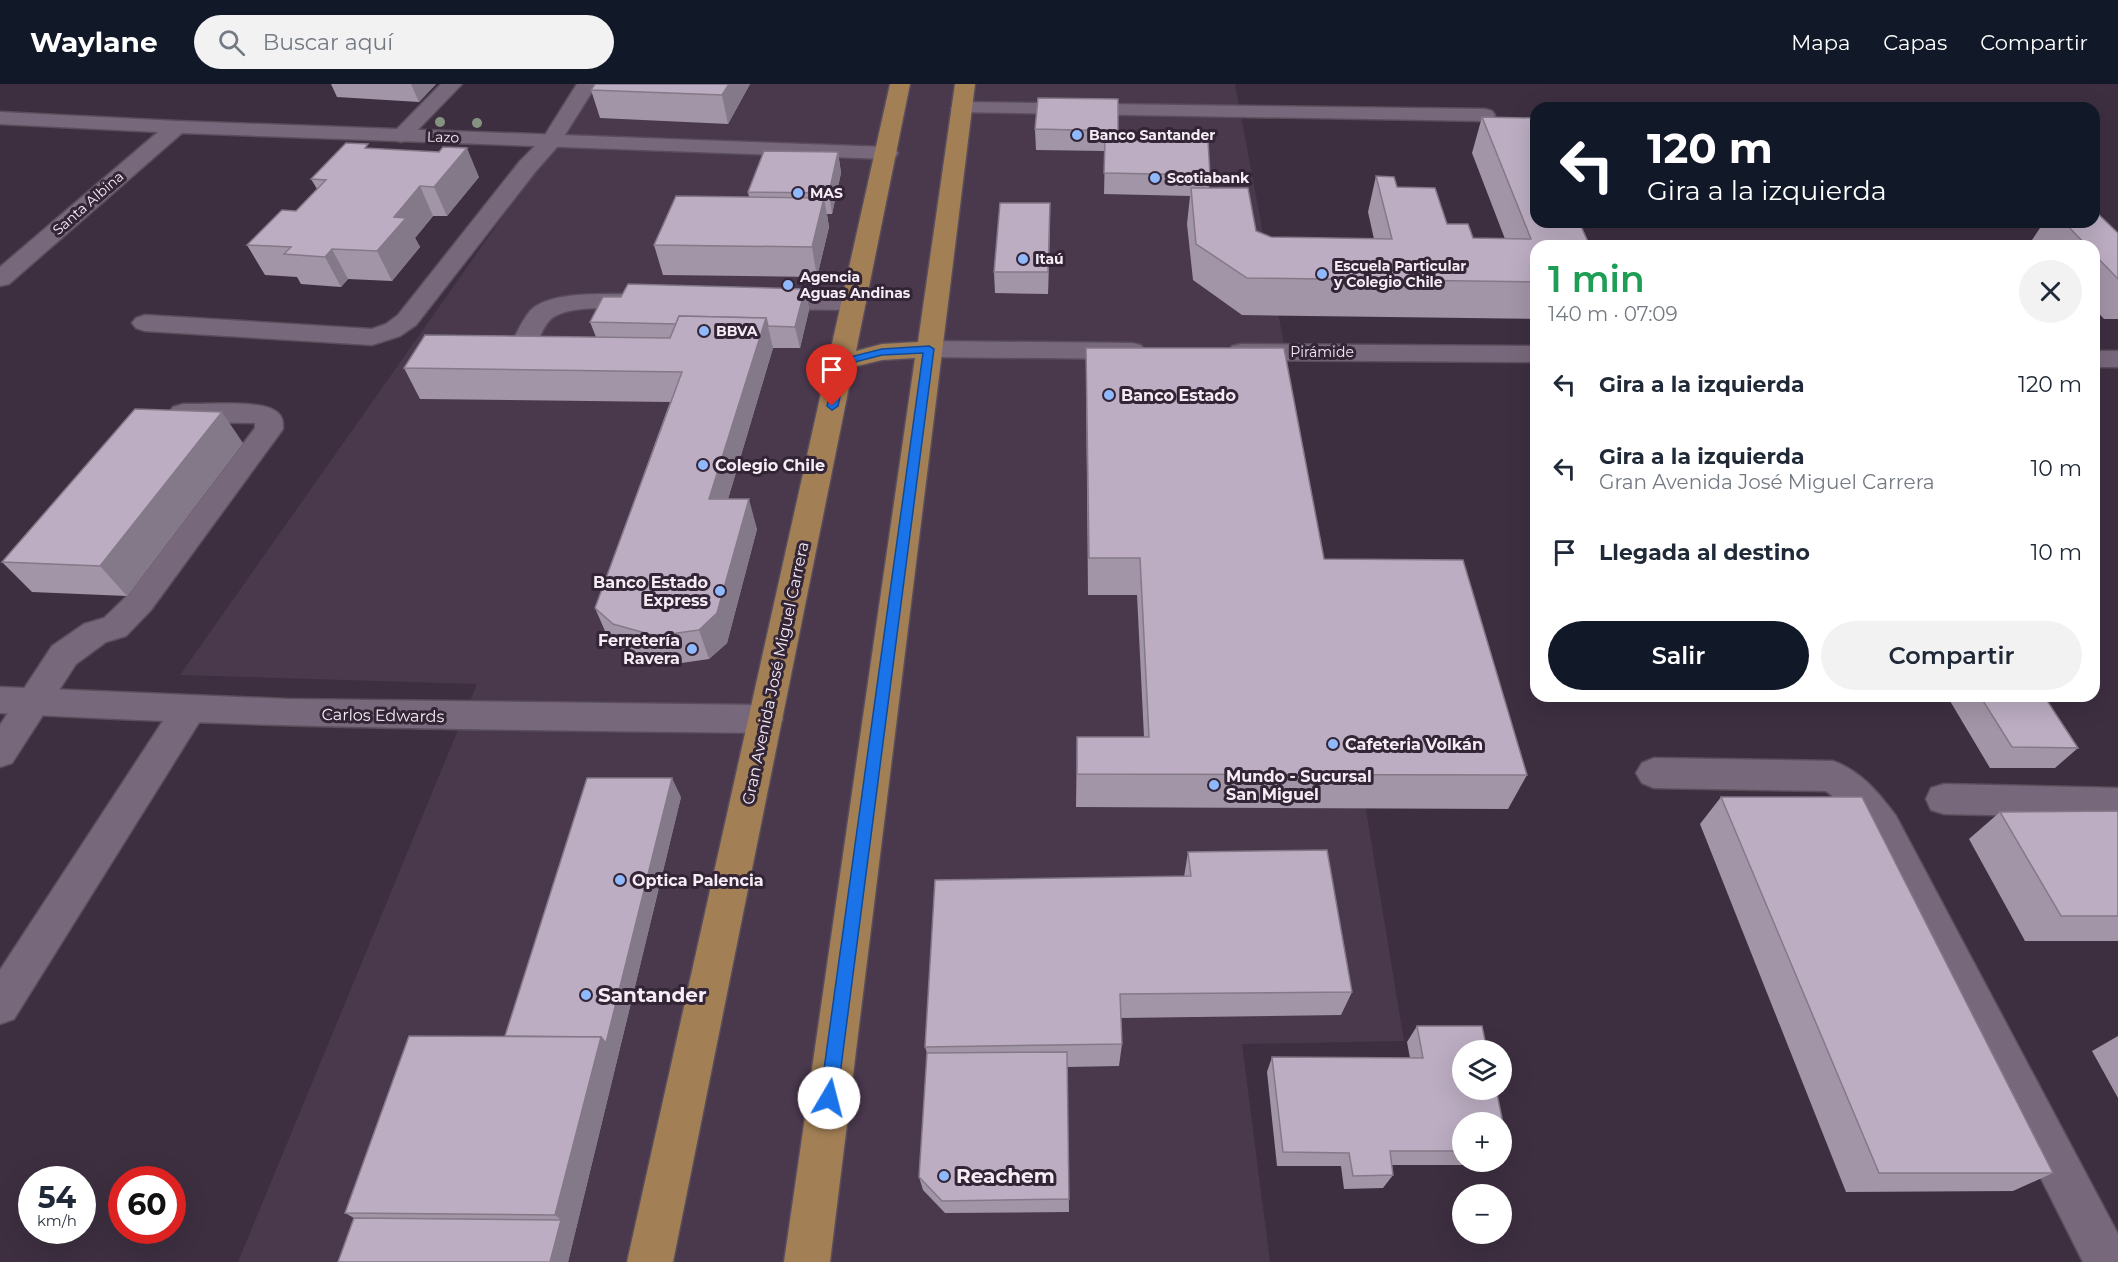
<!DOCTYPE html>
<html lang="es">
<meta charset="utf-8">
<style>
body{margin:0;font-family:Montserrat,sans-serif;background:#f2f2f3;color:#1f2937;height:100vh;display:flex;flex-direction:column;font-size:22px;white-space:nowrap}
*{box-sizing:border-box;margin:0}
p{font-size:20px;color:#747a83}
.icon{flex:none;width:33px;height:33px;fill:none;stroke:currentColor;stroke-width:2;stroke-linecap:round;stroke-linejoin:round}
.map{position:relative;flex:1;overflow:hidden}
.details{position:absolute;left:1530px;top:156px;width:570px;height:462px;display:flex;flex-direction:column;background:#fff;border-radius:18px;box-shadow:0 6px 24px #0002}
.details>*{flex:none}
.hud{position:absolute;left:1530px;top:18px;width:570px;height:126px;border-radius:18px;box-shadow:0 6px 24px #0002;background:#111827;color:#fff;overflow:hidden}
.fabs{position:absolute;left:1452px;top:956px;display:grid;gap:12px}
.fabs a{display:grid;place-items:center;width:60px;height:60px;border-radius:50%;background:#fff;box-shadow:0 6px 24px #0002;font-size:30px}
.speed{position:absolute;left:18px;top:1082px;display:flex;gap:12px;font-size:30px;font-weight:700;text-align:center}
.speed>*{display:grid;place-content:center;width:78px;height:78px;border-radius:50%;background:#fff;box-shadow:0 6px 24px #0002;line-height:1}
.speed small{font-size:15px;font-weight:400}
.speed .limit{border:9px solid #d22;background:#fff;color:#111}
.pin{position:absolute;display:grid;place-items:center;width:51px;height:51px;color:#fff;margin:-62px -26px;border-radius:50% 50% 50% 0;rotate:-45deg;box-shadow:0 0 6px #0007}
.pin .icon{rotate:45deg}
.me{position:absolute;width:66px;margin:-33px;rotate:8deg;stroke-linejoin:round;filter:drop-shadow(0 0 4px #0008)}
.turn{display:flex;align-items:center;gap:21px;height:126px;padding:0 18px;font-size:27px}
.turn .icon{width:78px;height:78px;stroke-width:2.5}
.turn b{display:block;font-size:42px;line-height:51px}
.round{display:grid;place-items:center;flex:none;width:63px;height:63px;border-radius:32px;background:#f2f2f3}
.headline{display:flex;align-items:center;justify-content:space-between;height:102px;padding:0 18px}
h1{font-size:36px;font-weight:600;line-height:45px;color:#1e9e55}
.button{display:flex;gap:12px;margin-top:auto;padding:12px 18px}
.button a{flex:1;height:69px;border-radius:36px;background:#111827;color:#fff;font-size:24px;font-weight:600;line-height:69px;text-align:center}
.button a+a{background:#f2f2f3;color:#1f2937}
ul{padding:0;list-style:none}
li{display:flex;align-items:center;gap:18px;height:84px;padding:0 18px}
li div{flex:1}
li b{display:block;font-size:22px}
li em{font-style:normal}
header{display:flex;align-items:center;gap:36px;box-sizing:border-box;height:84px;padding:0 30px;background:#111827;color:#fff}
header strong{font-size:28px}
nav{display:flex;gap:33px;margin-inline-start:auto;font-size:21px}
.search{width:420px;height:54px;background:#f2f2f3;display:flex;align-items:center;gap:15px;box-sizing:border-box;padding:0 21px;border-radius:33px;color:#747a83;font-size:22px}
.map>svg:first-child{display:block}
</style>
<header>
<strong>Waylane</strong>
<div class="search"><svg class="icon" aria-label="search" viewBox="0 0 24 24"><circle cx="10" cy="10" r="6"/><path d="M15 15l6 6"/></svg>Buscar aquí</div>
<nav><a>Mapa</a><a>Capas</a><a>Compartir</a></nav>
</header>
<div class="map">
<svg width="2118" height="1178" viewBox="0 0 2118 1178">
<rect width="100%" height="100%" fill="#3d2f40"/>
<path fill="#4a384d" d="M 596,0 L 1235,0 L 1327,489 L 1404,957 L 1242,960 L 1270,1178 L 238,1178 L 477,600 L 180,591 Z"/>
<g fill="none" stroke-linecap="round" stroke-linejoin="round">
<defs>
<g id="service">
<path d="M 441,0 L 462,0 L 408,56 L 401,58 L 394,56 L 391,52 L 394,48 Z"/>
<path d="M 577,0 L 597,0 L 558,62 L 536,87 L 416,241 L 400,252 L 372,261 L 145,247 L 136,244 L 132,239 L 136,234 L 145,231 L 372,245 L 386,240 L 398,231 L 520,77 L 543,54 Z"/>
<path d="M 961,18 L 1485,25 L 1492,27 L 1495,31 L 1492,35 L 1485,37 L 954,28 L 951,24 L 954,20 Z"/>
<path d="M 622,210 L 655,213 L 658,218 L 655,223 L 646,225 C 624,225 564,219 549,237 C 540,247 537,263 529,275 L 520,277 L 511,275 L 507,269 C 514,255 520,239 530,227 C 547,208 598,210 622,210 Z"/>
<path d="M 763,211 L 854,212 L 863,214 L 866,219 L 863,224 L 854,226 L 763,225 L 754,223 L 751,218 L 754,213 Z"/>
<path d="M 183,320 C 203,321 263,315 277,328 C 283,333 283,338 283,345 L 151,526 L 126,552 L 106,558 L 76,580 L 12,679 L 0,683 L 0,641 L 52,562 L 84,540 L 104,534 L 129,510 L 255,344 L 255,339 L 183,338 L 173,335 L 169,329 L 173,323 Z"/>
<path d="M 188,613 L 200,617 L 205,627 L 200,637 L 14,935 L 0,940 L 0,886 L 176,617 Z"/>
<path d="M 1654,674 L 1833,677 C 1861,687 1879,709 1896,732 L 2118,1150 L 2118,1178 L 2083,1178 L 1870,754 L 1849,725 L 1826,707 L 1654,704 L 1642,699 L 1636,689 L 1642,679 Z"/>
<path d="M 1944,700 L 2118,704 L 2118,734 L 1944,730 L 1931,726 L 1926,715 L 1931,704 Z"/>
</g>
<g id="minor">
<path d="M 0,28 L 177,37 L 887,63 L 895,64 L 898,69 L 895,74 L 887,75 L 182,49 L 9,200 L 0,202 L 0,183 L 158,48 L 0,40 Z"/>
<path d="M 0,603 L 287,615 L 766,621 L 778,625 L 783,635 L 778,645 L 766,649 C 510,646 255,644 0,629 Z"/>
</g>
<g id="tertiary">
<path d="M 929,257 L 1132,259 L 1141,261 L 1145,267 L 1141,273 L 1132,275 L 929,273 L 920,270 L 916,265 L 920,260 Z"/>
<path d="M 1241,260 L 1536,262 L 1536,278 L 1241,276 L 1232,274 L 1228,268 L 1232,262 Z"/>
<rect x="2094" y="267" width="24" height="16"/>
</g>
<path id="primary" d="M 890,0 L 910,0 L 856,267 L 882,260 L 918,258 L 955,0 L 975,0 L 830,1178 L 784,1178 L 915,274 L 882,276 L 853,283 L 673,1178 L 627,1178 Z"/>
</defs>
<use href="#service" stroke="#5a4e5c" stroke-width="3"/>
<use href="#minor" stroke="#5a4e5c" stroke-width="3"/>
<use href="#tertiary" stroke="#5a4e5c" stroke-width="3"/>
<use href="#primary" stroke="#5a4e5c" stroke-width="3"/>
<use href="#service" fill="#78687b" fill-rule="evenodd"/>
<use href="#minor" fill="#78687b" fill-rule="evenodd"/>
<use href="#tertiary" fill="#78687b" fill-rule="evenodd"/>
<use href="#primary" fill="#a27f55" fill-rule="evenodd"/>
</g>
<g fill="#859480">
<circle cx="440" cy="38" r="5"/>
<circle cx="477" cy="39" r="5"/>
</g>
<g fill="#a295a7">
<path d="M 331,0 L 436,0 L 419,18 L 337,13 Z"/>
<path d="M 750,0 L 728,40 L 600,34 L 591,6 Z"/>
<path d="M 1482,33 L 1536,162 L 1536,235 L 1242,231 L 1193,196 L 1187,140 L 1190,112 L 1104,110 L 1105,67 L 1036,66 L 1035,45 L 1118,47 L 1117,56 L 1210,91 L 1209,104 L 1256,147 L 1271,153 L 1374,155 L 1368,128 L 1376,92 L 1397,103 L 1447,140 L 1473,154 L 1505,155 L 1472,69 Z"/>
<path d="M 370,64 L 479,93 L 447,132 L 433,132 L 415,154 L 420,163 L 392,197 L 348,195 L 341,203 L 301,200 L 297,193 L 265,191 L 247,161 L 296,127 L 317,105 L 311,95 Z"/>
<path d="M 838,68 L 841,89 L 832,130 L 827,130 L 829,143 L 817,193 L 663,191 L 654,161 L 749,113 L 748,108 Z"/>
<path d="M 2044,138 L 2094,138 L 2094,162 L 2037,162 L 2032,156 Z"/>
<path d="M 1050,140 L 1048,210 L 995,209 L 994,188 Z"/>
<path d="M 2094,170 L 2118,195 L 2118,235 L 2104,235 L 2094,224 Z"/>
<path d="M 805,205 L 809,226 L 800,264 L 773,264 L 728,415 L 757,445 L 727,559 L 709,575 L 668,581 L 626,569 L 608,554 L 595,524 L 670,318 L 420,315 L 404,284 L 596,253 L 590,238 L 621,213 Z"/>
<path d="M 1086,264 L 1324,475 L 1527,691 L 1508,725 L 1076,723 L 1077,653 L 1144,653 L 1137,511 L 1088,511 L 1086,301 Z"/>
<path d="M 243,359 L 127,512 L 32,508 L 2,478 Z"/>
<path d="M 1947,612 L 2044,612 L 2078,664 L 2055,684 L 1990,684 Z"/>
<path d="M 681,713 L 568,1178 L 354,1134 L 345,1129 L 505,952 Z"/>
<path d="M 1721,713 L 2053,1089 L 2013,1107 L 1846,1108 L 1700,740 Z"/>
<path d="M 2118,727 L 2118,857 L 2025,857 L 1969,755 L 2000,728 Z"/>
<path d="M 1188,768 L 1352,908 L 1341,931 L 1121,934 L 1122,960 L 1119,982 L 1067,983 L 1069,1128 L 945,1129 L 923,1106 L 919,1093 L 927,969 L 925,963 L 1184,793 Z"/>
<path d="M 1417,942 L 1482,942 L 1487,966 L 1462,966 L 1462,1005 L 1496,1005 L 1509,1068 L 1502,1076 L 1502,1038 L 1462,1038 L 1462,1077 L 1501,1077 L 1497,1081 L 1392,1081 L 1393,1091 L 1383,1104 L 1344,1105 L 1341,1082 L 1277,1082 L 1267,988 L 1272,973 L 1410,974 L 1407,958 Z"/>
<path d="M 2118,952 L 2118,1014 L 2092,967 Z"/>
</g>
<g fill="#847988">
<path d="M 411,0 L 436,0 L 419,18 Z"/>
<path d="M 729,0 L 750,0 L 728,40 L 722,11 Z"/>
<path d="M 467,64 L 479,93 L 447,132 L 434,103 Z"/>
<path d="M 838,68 L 841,89 L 832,130 L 829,109 Z"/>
<path d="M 420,102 L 433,132 L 415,154 L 420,163 L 392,197 L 377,167 L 394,133 Z"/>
<path d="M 824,114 L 829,143 L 817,193 L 812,163 Z"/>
<path d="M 1050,119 L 1050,140 L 1048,210 L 1048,188 Z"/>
<path d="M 332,165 L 348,195 L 341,203 L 325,173 Z"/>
<path d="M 805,205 L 809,226 L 800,264 L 795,243 Z"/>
<path d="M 766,234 L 773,264 L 719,445 L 709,415 Z"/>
<path d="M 222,328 L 243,359 L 127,512 L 100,482 Z"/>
<path d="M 749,415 L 757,445 L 727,559 L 709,575 L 699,546 Z"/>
<path d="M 672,694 L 681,713 L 568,1178 L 550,1178 L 561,1136 L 555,1131 L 601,953 Z"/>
</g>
<g fill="#bcadc2" stroke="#847988" stroke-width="1.5">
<path d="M 595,0 L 729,0 L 722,11 L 591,6 Z"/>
<path d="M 1038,14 L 1118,15 L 1118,47 L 1035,45 Z"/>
<path d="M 1482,33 L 1531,34 L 1536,45 L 1536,138 L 1579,138 L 1590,162 L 1536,162 L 1536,198 L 1247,194 L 1196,160 L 1191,104 L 1248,104 L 1256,147 L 1271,153 L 1392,155 L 1376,92 L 1394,93 L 1397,103 L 1435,104 L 1447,140 L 1468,140 L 1473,154 L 1531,155 Z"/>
<path d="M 1105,55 L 1208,57 L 1210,91 L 1104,89 Z"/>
<path d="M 346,59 L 368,60 L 365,64 L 439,68 L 443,63 L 467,64 L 434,103 L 420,102 L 394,133 L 406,134 L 377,167 L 332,165 L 325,173 L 284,170 L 291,163 L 247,161 L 282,126 L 296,127 L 326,96 L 311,95 Z"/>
<path d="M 764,67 L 838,68 L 829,109 L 748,108 Z"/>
<path d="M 676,112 L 824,114 L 812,163 L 654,161 Z"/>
<path d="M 1000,119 L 1050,119 L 1048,188 L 994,188 Z"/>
<path d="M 2094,126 L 2118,149 L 2118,195 L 2094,170 L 2094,162 L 2087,162 L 2064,138 L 2094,138 Z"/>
<path d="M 628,200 L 805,205 L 795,243 L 768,242 L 766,234 L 679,232 L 676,240 L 590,238 L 603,213 L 621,213 Z"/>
<path d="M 679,232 L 766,234 L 709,415 L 749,415 L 717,529 L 699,546 L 656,552 L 613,540 L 595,524 L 682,288 L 404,284 L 425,251 L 670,254 Z"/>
<path d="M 1086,264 L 1284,264 L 1324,475 L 1463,476 L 1527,691 L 1077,690 L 1077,653 L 1149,653 L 1140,474 L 1089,474 Z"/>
<path d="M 135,325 L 222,328 L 100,482 L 2,478 Z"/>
<path d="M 1980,612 L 2044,612 L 2078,664 L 2012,663 Z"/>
<path d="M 587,694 L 672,694 L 606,959 L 601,953 L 505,952 Z"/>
<path d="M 1721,713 L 1862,713 L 2053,1089 L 1879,1089 Z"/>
<path d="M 2118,727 L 2118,832 L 2061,832 L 2000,728 Z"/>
<path d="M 1327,766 L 1352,908 L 1120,910 L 1122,960 L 925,963 L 935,796 L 1191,792 L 1188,768 Z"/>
<path d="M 1417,942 L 1482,942 L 1487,966 L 1462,966 L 1462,1005 L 1496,1005 L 1509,1068 L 1502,1068 L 1502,1038 L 1462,1038 L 1462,1067 L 1390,1067 L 1393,1091 L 1353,1092 L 1349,1069 L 1283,1068 L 1272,973 L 1423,974 Z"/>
<path d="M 409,952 L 601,953 L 555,1131 L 345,1129 Z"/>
<path d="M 1067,968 L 1069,1115 L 942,1117 L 919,1093 L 927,969 Z"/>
<path d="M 354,1134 L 561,1136 L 550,1178 L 338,1178 Z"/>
</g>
<path fill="#1a73e8" stroke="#114b97" stroke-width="1.5" d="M 929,262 L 934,265 L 837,1014 L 835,1021 L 829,1023 L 822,1021 L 820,1014 L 923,269 L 882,271 L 847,280 L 838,322 L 832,326 L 827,322 L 838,276 L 882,265 Z"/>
<g fill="#8fb8fd" stroke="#332535" stroke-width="2">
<circle cx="1077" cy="51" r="6"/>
<circle cx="1155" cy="94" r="6"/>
<circle cx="798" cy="109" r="6"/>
<circle cx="1023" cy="175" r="6"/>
<circle cx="1322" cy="190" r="6"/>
<circle cx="788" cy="201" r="6"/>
<circle cx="704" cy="247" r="6"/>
<circle cx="1109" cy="311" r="6"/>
<circle cx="703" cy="381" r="6"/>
<circle cx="720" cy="507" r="6"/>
<circle cx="692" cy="565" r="6"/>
<circle cx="1333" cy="660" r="6"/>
<circle cx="1214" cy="701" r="6"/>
<circle cx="620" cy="796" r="6"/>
<circle cx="586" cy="911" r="6"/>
<circle cx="944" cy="1092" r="6"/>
</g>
<g text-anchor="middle" stroke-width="6" stroke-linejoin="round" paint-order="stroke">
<g font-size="14" font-weight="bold" fill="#f5ecf6" stroke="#332535" text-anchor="start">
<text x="1089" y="56">Banco Santander</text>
<text x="1167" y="99">Scotiabank</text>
<text x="810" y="114">MAS</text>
<text x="1035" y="180">Itaú</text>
<text x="1334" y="187">Escuela Particular<tspan x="1334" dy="16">y Colegio Chile</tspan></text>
<text x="800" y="198">Agencia<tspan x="800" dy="16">Aguas Andinas</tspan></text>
<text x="716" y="252">BBVA</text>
</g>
<g font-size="14" fill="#f5ecf6" stroke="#332535">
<text transform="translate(443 53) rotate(2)" y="5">Lazo</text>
<text transform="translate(88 119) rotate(-41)" y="5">Santa Albina</text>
<text x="1322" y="273">Pirámide</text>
</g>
<g font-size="16" font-weight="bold" fill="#f5ecf6" stroke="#332535" text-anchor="start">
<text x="1121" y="317">Banco Estado</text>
<text x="715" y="387">Colegio Chile</text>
<text x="708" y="504" text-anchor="end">Banco Estado<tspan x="708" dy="18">Express</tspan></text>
<text x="680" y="562" text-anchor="end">Ferretería<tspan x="680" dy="18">Ravera</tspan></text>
<text x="1345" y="666">Cafeteria Volkán</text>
<text x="1226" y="698">Mundo - Sucursal<tspan x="1226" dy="18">San Miguel</tspan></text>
<text x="632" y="802">Optica Palencia</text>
</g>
<g font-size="16" fill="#f5ecf6" stroke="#332535">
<text transform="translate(775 589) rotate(-78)" y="6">Gran Avenida José Miguel Carrera</text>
<text transform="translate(383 631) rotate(1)" y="6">Carlos Edwards</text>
</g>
<g font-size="20" font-weight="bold" fill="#f5ecf6" stroke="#332535" text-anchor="start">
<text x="598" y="918">Santander</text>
<text x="956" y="1099">Reachem</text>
</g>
</g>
</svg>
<div class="fabs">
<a><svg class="icon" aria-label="layers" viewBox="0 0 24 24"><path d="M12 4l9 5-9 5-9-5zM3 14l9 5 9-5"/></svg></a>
<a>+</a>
<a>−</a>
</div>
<div class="speed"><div>54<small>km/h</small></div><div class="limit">60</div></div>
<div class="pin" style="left:832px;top:322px;background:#d93025"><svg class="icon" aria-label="arrive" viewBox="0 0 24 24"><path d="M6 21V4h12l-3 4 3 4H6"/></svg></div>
<svg class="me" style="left:829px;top:1014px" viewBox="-20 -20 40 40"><circle r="19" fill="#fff"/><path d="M0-13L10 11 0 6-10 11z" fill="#1a73e8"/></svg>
<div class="hud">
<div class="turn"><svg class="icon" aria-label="left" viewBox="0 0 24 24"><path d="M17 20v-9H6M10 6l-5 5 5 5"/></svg><div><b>120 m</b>Gira a la izquierda</div></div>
</div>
<section class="details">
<div class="headline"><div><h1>1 min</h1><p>140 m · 07:09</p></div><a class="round"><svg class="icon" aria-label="close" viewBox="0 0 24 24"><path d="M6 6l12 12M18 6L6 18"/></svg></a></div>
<ul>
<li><svg class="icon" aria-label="left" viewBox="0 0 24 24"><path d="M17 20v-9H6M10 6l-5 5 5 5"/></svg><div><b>Gira a la izquierda</b></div><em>120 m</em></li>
<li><svg class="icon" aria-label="left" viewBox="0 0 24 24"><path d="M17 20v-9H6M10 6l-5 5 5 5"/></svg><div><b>Gira a la izquierda</b><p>Gran Avenida José Miguel Carrera</p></div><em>10 m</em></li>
<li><svg class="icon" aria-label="arrive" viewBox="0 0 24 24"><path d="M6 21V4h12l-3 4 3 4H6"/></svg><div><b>Llegada al destino</b></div><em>10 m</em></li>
</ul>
<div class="button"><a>Salir</a><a>Compartir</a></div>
</section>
</div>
